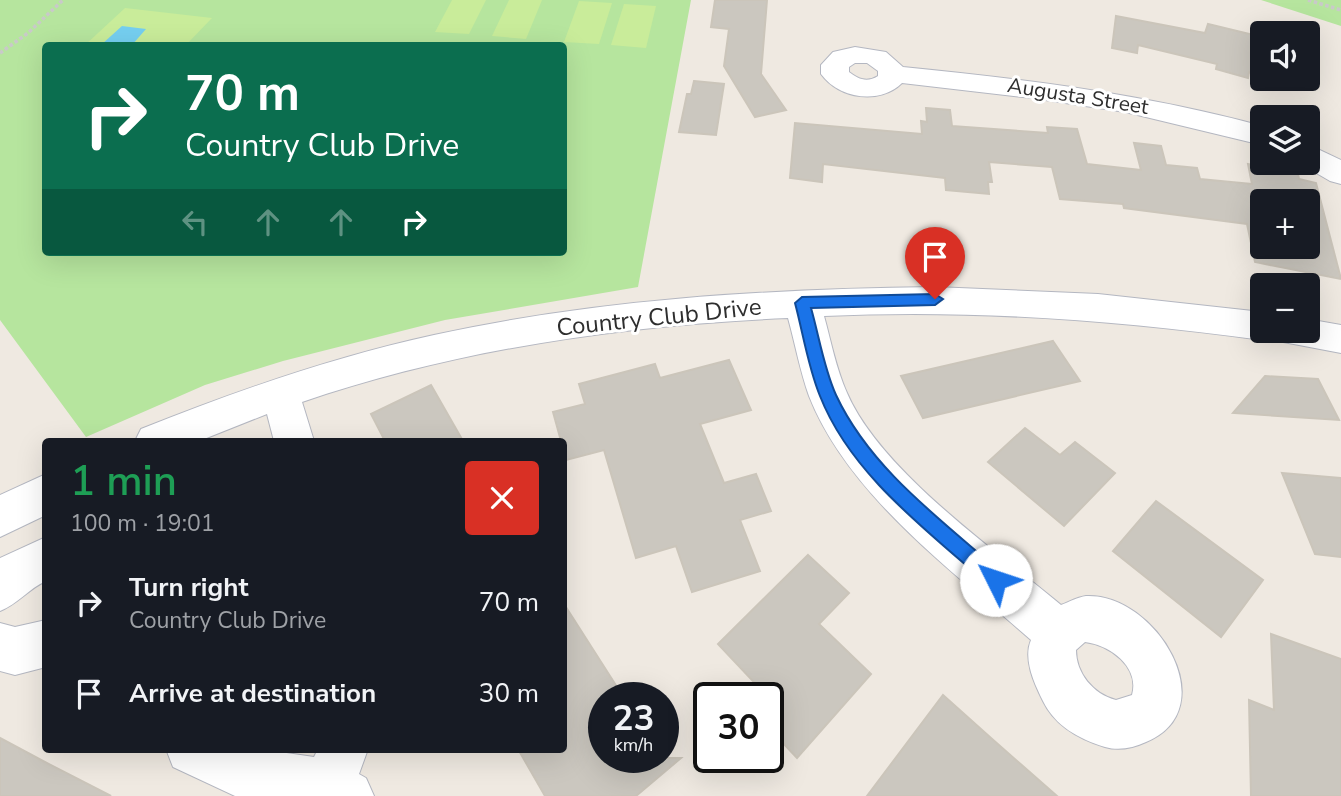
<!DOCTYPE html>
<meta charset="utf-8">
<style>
body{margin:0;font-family:"Nunito Sans",sans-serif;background:#242831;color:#f1f3f6;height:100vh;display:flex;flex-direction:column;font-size:26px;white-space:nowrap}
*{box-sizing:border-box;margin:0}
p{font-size:23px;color:#9ea1a6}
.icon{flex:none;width:38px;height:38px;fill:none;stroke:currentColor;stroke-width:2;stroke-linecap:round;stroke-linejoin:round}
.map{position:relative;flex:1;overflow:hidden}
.sheet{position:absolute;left:42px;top:438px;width:525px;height:315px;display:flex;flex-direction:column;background:#171b24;border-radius:7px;box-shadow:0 7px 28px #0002}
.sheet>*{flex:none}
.banner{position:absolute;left:42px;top:42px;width:525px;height:214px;border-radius:7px;box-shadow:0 7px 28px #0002;background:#0b6e4f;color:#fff;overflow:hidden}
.tools{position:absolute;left:1250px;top:21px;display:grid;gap:14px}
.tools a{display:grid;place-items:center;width:70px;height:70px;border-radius:7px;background:#171b24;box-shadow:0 7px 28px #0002;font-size:35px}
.speed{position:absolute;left:588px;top:682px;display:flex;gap:14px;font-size:35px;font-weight:700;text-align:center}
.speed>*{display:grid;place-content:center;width:91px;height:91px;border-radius:50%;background:#171b24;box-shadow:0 7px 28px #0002;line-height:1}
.speed small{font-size:18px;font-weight:400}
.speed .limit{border:4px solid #111;border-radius:10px;background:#fff;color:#111}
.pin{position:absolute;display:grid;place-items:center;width:60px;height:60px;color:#fff;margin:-72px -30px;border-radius:50% 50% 50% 0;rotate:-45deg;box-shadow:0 0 7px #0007}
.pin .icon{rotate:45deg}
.me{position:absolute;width:77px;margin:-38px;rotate:311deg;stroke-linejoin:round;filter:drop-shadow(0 0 5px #0008)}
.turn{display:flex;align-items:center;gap:24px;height:147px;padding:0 28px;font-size:32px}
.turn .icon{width:91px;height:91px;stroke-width:2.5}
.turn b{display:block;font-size:49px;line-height:60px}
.lanes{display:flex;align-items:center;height:66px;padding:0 28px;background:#0003;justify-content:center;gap:35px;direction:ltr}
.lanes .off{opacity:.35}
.round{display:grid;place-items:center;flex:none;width:74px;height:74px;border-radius:7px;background:#242831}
.overview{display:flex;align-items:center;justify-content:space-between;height:119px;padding:0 28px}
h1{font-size:42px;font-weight:600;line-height:52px;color:#1e9e55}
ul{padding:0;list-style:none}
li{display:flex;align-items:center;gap:21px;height:91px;padding:0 28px}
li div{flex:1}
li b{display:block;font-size:26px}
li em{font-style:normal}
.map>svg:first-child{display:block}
</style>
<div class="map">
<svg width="1341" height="796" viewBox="0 0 1341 796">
<rect width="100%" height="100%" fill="#efe9e1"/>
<g fill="#b6e59e" fill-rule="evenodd">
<path d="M 0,0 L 691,0 L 638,287 L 445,320 L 283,361 L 205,385 L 86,437 L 0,320 ZM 46,46 L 564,46 L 564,252 L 46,252 Z"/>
<path d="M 1261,0 L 1341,0 L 1341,26 Z"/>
</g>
<g fill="#c9ec9a">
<path d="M 452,0 L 486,0 L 469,34 L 435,32 Z"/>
<path d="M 509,0 L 542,0 L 526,39 L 492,36 Z"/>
<path d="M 579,1 L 612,3 L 599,44 L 564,42 Z"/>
<path d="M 624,4 L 656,6 L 646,48 L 611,45 Z"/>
<path d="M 125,8 L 212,18 L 186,45 L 84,46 Z"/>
</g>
<path fill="#75cff0" d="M 122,26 L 146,29 L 132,45 L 101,45 Z"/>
<g fill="#cbc7bf" stroke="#cbc5ba" stroke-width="2" fill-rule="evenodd">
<path d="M 715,0 L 767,0 L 761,74 L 786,110 L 755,117 L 724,66 L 729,29 L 711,27 Z"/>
<path d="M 1116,16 L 1205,33 L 1208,24 L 1262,37 L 1262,76 L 1249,72 L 1248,78 L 1216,69 L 1217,64 L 1138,45 L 1137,53 L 1112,48 Z"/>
<path d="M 1307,49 L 1317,51 L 1312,89 L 1294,79 L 1307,79 Z"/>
<path d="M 694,81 L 724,84 L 716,135 L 679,132 L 687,94 L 691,94 Z"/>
<path d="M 926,108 L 950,110 L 952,126 L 1048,133 L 1047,127 L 1077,129 L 1087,164 L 1141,170 L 1134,143 L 1161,146 L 1166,165 L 1197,168 L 1200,179 L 1252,184 L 1248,164 L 1298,174 L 1299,179 L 1316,183 L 1341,279 L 1255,262 L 1247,224 L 1124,208 L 1123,204 L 1060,199 L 1052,167 L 989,162 L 992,182 L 988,182 L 989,194 L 946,190 L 945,178 L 823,164 L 822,182 L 790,178 L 795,123 L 922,134 L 921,121 L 927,122 ZM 1262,201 L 1307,201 L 1307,247 L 1262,247 Z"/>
<path d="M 1053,341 L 1080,381 L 923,418 L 901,376 Z"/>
<path d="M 729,360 L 751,410 L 700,424 L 724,483 L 756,474 L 771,511 L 740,520 L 760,571 L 692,592 L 676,546 L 636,558 L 604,450 L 566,460 L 564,441 L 561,441 L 553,412 L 585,404 L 579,384 L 655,364 L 660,378 Z"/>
<path d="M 1265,376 L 1318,379 L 1339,420 L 1233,413 Z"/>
<path d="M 431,385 L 463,441 L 385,441 L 371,414 Z"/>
<path d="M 1025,428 L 1060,455 L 1075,442 L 1115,473 L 1064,526 L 988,462 Z"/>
<path d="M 1282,473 L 1341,478 L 1341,557 L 1315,554 Z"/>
<path d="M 1156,501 L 1263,580 L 1221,637 L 1113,551 Z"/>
<path d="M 808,555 L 849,593 L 819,624 L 871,674 L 797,758 L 768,727 L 768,697 L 718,644 Z"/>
<path d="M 564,604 L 624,698 L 604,698 L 604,758 L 681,758 L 636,796 L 545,796 L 518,749 L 564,749 Z"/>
<path d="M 1271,634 L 1341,659 L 1341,796 L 1251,796 L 1249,700 L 1274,710 Z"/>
<path d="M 943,695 L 991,738 L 1057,796 L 867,796 Z"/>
<path d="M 0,738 L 43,761 L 111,796 L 0,796 Z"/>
</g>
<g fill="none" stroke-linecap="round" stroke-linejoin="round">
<defs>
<g id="minor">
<path d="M 855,47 L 886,52 L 903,67 C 1024,79 1144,94 1262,126 L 1262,145 L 1125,112 L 1032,98 L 902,83 C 880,105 839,99 821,74 L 821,65 L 833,52 ZM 855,63 L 867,63 L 878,71 L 878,76 C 867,83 858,79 849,72 L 849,67 Z"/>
<path d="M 1307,144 L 1341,160 L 1341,184 L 1330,181 L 1299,163 L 1307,163 Z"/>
<path d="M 935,287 L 1098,294 L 1262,312 L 1262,331 L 1307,331 L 1307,319 L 1341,325 L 1341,353 L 1278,341 L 1275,335 L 1262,340 C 1116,320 971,309 824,316 C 831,341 836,369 847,393 C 880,470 996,551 1061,605 C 1069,602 1078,597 1086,596 C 1156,593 1226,709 1146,742 C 1133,748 1119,751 1105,747 C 1079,739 1055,726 1043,701 C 1034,683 1023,659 1031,640 C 953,571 848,495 809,396 C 800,371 795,343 788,318 C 625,325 457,349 302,402 L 314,441 L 274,441 L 267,414 L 199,441 L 135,441 L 141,429 C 236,391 333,357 434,335 C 598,299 768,289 935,287 ZM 1085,642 C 1110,645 1140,667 1132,695 L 1116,700 C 1093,694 1076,673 1076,650 Z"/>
<path d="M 46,474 L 46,515 L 0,537 L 0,495 Z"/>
<path d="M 46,537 L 46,581 C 28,589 18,604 0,611 L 0,558 Z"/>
<path d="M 46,620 L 46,667 L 15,675 L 0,671 L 0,623 L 15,627 Z"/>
<path d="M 166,749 L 259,749 L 314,757 L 318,749 L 368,749 L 359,774 L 366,778 L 374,796 L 235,796 L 173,767 Z"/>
</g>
</defs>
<use href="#minor" stroke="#b4b7c1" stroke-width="2"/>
<g stroke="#c9c9c9" stroke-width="3.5" stroke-dasharray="3.5 2.5" stroke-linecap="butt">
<path d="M 1308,0 L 1341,10"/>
<path d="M 0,53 L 28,33 L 63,0"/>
</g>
<use href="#minor" fill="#fff" fill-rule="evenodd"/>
</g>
<path fill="#1a73e8" stroke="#114b97" stroke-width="2" d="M 935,294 L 943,299 L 935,305 L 811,308 C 819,336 824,369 836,395 C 871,470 943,521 1003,574 L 1006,580 L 1003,586 L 996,589 L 990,586 C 928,531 851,475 820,396 C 808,367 803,333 795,303 L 802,297 Z"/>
<g text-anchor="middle" stroke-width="6" stroke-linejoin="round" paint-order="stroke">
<g font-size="21" fill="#2e2e2e" stroke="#fff">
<text transform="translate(1078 96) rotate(9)" y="7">Augusta Street</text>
</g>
<g font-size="24" fill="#2e2e2e" stroke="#fff">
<text transform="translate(659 317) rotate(-6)" y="8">Country Club Drive</text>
</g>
</g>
</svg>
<div class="tools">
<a><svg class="icon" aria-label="sound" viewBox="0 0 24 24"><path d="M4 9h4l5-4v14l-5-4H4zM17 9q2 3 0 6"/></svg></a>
<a><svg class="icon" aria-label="layers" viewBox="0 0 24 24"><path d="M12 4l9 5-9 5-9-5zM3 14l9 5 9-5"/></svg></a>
<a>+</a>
<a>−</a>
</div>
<div class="speed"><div>23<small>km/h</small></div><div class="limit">30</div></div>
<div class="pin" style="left:935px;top:299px;background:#d93025"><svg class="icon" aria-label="arrive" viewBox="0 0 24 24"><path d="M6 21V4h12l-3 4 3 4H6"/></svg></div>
<svg class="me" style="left:996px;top:580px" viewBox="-20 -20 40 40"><circle r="19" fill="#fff"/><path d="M0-13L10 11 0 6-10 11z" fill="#1a73e8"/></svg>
<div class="banner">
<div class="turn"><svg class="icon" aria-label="right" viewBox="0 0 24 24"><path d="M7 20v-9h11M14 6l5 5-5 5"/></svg><div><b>70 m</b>Country Club Drive</div></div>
<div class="lanes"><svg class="icon off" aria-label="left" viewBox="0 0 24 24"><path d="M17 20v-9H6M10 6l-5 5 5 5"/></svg><svg class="icon off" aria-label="ahead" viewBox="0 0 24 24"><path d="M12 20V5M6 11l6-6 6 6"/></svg><svg class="icon off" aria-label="ahead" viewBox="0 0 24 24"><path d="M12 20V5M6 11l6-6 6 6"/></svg><svg class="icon" aria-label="right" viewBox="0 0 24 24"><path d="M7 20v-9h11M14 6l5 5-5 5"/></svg></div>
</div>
<section class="sheet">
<div class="overview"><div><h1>1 min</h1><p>100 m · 19:01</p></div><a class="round" style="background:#d93025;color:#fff"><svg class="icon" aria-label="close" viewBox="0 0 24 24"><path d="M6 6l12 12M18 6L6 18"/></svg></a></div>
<ul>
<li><svg class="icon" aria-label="right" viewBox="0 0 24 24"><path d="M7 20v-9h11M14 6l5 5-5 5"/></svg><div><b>Turn right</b><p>Country Club Drive</p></div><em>70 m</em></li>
<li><svg class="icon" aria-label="arrive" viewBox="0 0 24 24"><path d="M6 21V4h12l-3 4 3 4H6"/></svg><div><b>Arrive at destination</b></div><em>30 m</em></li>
</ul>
</section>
</div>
